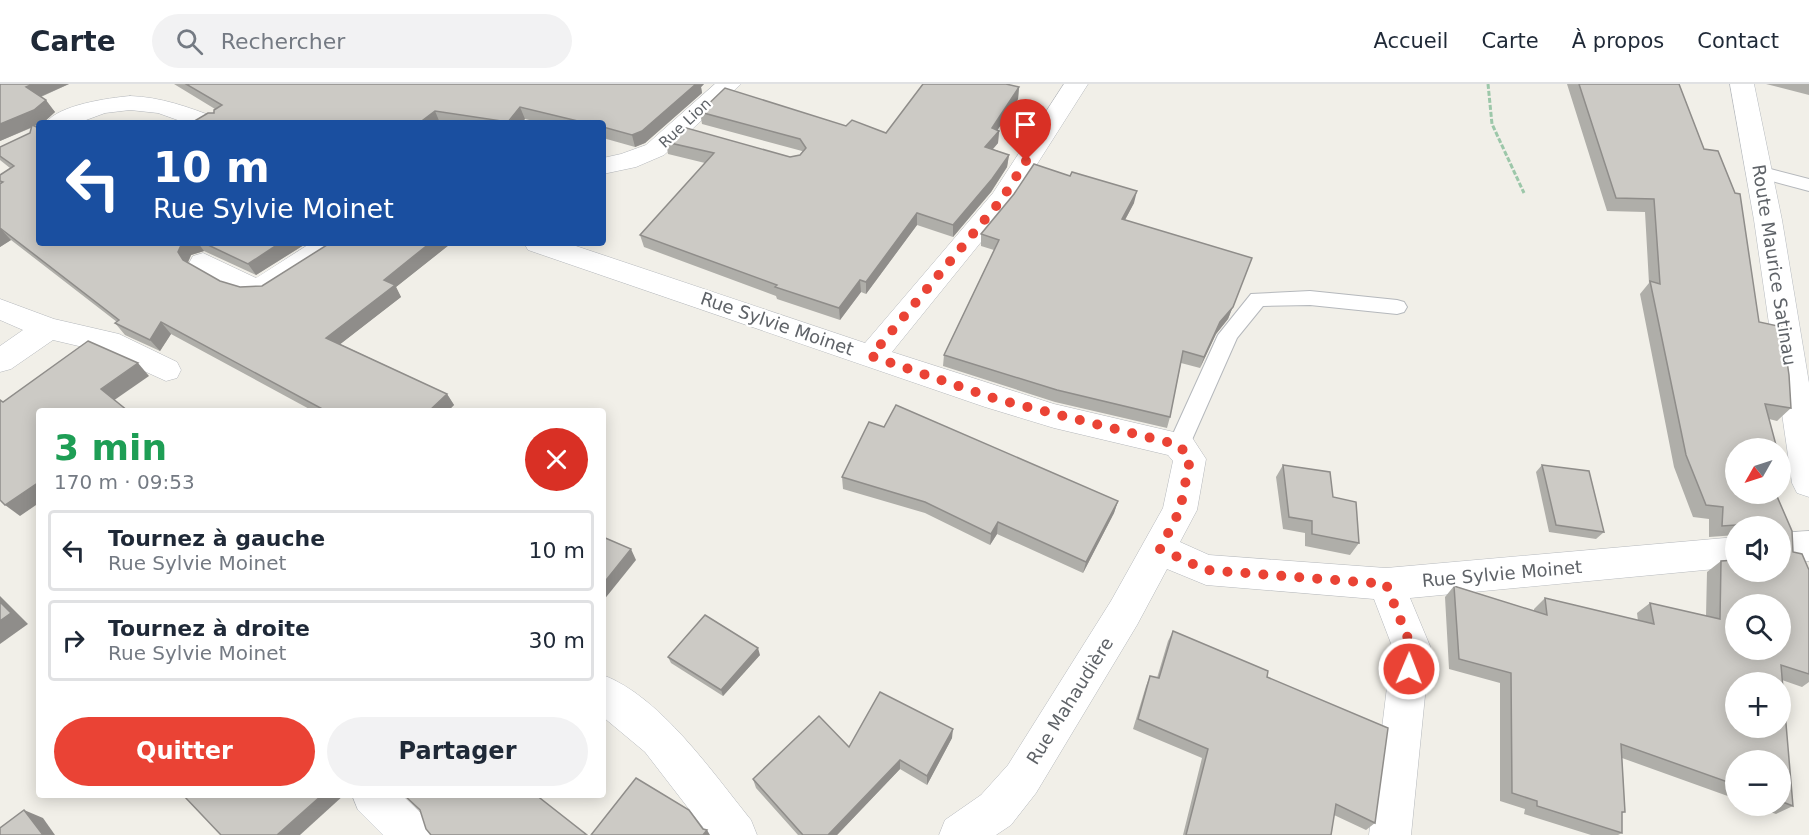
<!DOCTYPE html>
<html lang="fr">
<meta charset="utf-8">
<style>
body{margin:0;font-family:"DejaVu Sans",sans-serif;background:#f2f2f3;color:#1f2937;height:100vh;display:flex;flex-direction:column;font-size:22px;white-space:nowrap}
*{box-sizing:border-box;margin:0}
p{font-size:20px;color:#747a83}
.icon{flex:none;width:33px;height:33px;fill:none;stroke:currentColor;stroke-width:2;stroke-linecap:round;stroke-linejoin:round}
.map{position:relative;flex:1;overflow:hidden}
.drawer{position:absolute;left:36px;top:324px;width:570px;height:390px;display:flex;flex-direction:column;background:#fff;border-radius:6px;box-shadow:0 3px 15px #0003}
.drawer>*{flex:none}
.hud{position:absolute;left:36px;top:36px;width:570px;height:126px;border-radius:6px;box-shadow:0 3px 15px #0003;background:#1a4fa0;color:#fff;overflow:hidden}
.needle{width:39px;rotate:231deg}
.buttons{position:absolute;left:1725px;top:354px;display:grid;gap:12px}
.buttons a{display:grid;place-items:center;width:66px;height:66px;border-radius:50%;background:#fff;box-shadow:0 3px 15px #0003;font-size:30px}
.pin{position:absolute;display:grid;place-items:center;width:51px;height:51px;color:#fff;margin:-62px -26px;border-radius:50% 50% 50% 0;rotate:-45deg;box-shadow:0 0 6px #0007}
.pin .icon{rotate:45deg}
.me{position:absolute;width:66px;margin:-33px;rotate:1deg;stroke-linejoin:round;filter:drop-shadow(0 0 4px #0008)}
.turn{display:flex;align-items:center;gap:21px;height:126px;padding:0 18px;font-size:27px}
.turn .icon{width:78px;height:78px;stroke-width:2.5}
.turn b{display:block;font-size:42px;line-height:51px}
.round{display:grid;place-items:center;flex:none;width:63px;height:63px;border-radius:32px;background:#f2f2f3}
.headline{display:flex;align-items:center;justify-content:space-between;height:102px;padding:0 18px}
h1{font-size:36px;font-weight:800;line-height:45px;color:#1e9e55}
.cta{display:flex;gap:12px;margin-top:auto;padding:12px 18px}
.cta a{flex:1;height:69px;border-radius:36px;background:#ea4335;color:#fff;font-size:24px;font-weight:800;line-height:69px;text-align:center}
.cta a+a{background:#f2f2f3;color:#1f2937}
ul{padding:0;list-style:none}
li{display:flex;align-items:center;gap:18px;height:81px;margin:0 12px 9px;padding:0 6px;border:3px solid #e0e1e3;border-radius:6px}
li div{flex:1}
li b{display:block;font-size:22px}
li em{font-style:normal}
header{display:flex;align-items:center;gap:36px;box-sizing:border-box;height:84px;padding:0 30px;background:#fff;border-bottom:2px solid #e0e1e3}
header strong{font-size:28px}
nav{display:flex;gap:33px;margin-inline-start:auto;font-size:21px}
.search{width:420px;height:54px;background:#f2f2f3;display:flex;align-items:center;gap:15px;box-sizing:border-box;padding:0 21px;border-radius:33px;color:#747a83;font-size:22px}
.map>svg:first-child{display:block}
</style>
<header>
<strong>Carte</strong>
<div class="search"><svg class="icon" aria-label="search" viewBox="0 0 24 24"><circle cx="10" cy="10" r="6"/><path d="M15 15l6 6"/></svg>Rechercher</div>
<nav><a>Accueil</a><a>Carte</a><a>À propos</a><a>Contact</a></nav>
</header>
<div class="map">
<svg width="1809" height="751" viewBox="0 0 1809 751">
<rect width="100%" height="100%" fill="#f1efe8"/>
<g fill="none" stroke-linecap="round" stroke-linejoin="round">
<defs>
<g id="lane">
<path d="M 1759,82 L 1809,95 L 1809,107 L 1753,92 L 1750,88 L 1753,84 Z"/>
<path d="M 1310,207 L 1397,216 L 1404,218 L 1407,223 L 1404,228 L 1397,230 L 1310,221 L 1263,222 L 1237,254 L 1187,367 L 1179,370 L 1171,367 L 1168,361 L 1218,251 L 1251,210 Z"/>
</g>
<g id="street">
<path d="M 715,0 L 741,0 L 664,71 L 636,83 L 603,90 L 603,74 L 621,70 L 646,61 Z"/>
<path d="M 1064,0 L 1088,0 L 1011,121 L 892,268 L 1054,320 L 1191,352 L 1206,375 L 1197,426 L 1180,458 L 1209,471 L 1386,484 L 1736,453 L 1736,483 L 1410,514 L 1430,562 L 1411,751 L 1369,751 L 1392,562 L 1374,515 L 1206,501 L 1167,485 L 1137,541 L 1036,709 L 1011,741 L 996,751 L 939,751 L 945,736 L 981,711 L 1008,681 L 1111,517 L 1163,424 L 1173,377 L 1168,371 L 1054,344 L 985,323 L 528,166 L 524,159 L 567,159 L 865,259 L 993,109 Z"/>
<path d="M 130,12 C 161,13 188,23 217,34 L 220,39 L 186,39 L 158,29 L 130,26 L 105,29 L 78,39 L 46,39 C 58,21 108,14 130,12 Z"/>
<path d="M 311,159 L 345,159 L 341,166 L 269,212 C 243,220 216,198 193,186 L 189,179 L 193,172 L 203,169 L 256,194 Z"/>
<path d="M 0,215 L 54,235 L 119,250 L 177,278 L 181,286 L 177,294 L 166,297 L 100,267 L 53,256 L 11,285 L 0,288 L 0,262 L 23,246 L 0,236 Z"/>
<path d="M 1809,447 L 1809,477 L 1780,479 L 1780,449 Z"/>
<path d="M 603,591 C 661,613 712,688 751,736 L 757,751 L 709,751 L 645,668 L 603,633 Z"/>
<path d="M 352,711 L 402,711 L 428,736 L 434,751 L 383,751 L 358,726 Z"/>
</g>
<path id="secondary" d="M 1730,0 L 1754,0 L 1782,136 L 1809,299 L 1809,413 L 1797,409 L 1792,399 L 1754,136 Z"/>
</defs>
<use href="#lane" stroke="#b5b8bc" stroke-width="2"/>
<use href="#street" stroke="#b5b8bc" stroke-width="1"/>
<use href="#secondary" stroke="#b6babf" stroke-width="1"/>
<path stroke="#9cc7a9" stroke-width="3" stroke-dasharray="5 2" stroke-linecap="butt" d="M 1488,0 L 1492,40 L 1524,109"/>
<use href="#lane" fill="#fff" fill-rule="evenodd"/>
<use href="#street" fill="#fff" fill-rule="evenodd"/>
<use href="#secondary" fill="#fff" fill-rule="evenodd"/>
</g>
<g fill="#afaea9" fill-rule="evenodd">
<path d="M 0,0 L 69,0 L 41,13 L 55,28 L 44,38 L 34,42 L 39,159 L 307,159 L 256,191 L 204,167 L 191,171 L 188,179 L 220,197 L 240,203 L 262,202 L 330,159 L 448,159 L 449,161 L 396,203 L 401,213 L 340,260 L 447,310 L 454,321 L 448,327 L 313,327 L 171,250 L 160,267 L 125,251 L 115,239 L 117,238 L 11,156 L 0,163 L 0,91 L 10,84 L 0,76 L 0,63 L 30,49 L 31,44 L 0,57 Z"/>
<path d="M 174,0 L 704,0 L 701,3 L 702,9 L 645,59 L 635,63 L 603,54 L 603,39 L 542,39 L 525,35 L 521,39 L 191,39 L 214,29 L 215,25 Z"/>
<path d="M 1567,0 L 1679,0 L 1704,65 L 1718,67 L 1735,109 L 1740,110 L 1759,238 L 1782,243 L 1789,291 L 1791,324 L 1777,337 L 1769,335 L 1776,361 L 1772,364 L 1736,364 L 1736,410 L 1776,410 L 1792,447 L 1793,468 L 1802,470 L 1809,486 L 1809,598 L 1802,603 L 1782,596 L 1793,722 L 1776,730 L 1753,722 L 1780,722 L 1780,676 L 1736,676 L 1736,715 L 1622,674 L 1625,728 L 1622,729 L 1622,749 L 1618,751 L 1591,751 L 1524,730 L 1525,725 L 1500,717 L 1500,599 L 1449,585 L 1445,513 L 1454,502 L 1534,527 L 1534,525 L 1545,514 L 1638,537 L 1637,529 L 1650,519 L 1706,532 L 1707,488 L 1721,477 L 1736,476 L 1736,488 L 1780,488 L 1780,442 L 1736,442 L 1736,451 L 1709,453 L 1709,435 L 1693,433 L 1674,383 L 1640,210 L 1649,199 L 1645,128 L 1607,127 ZM 1736,520 L 1780,520 L 1780,566 L 1736,566 ZM 1736,598 L 1780,598 L 1780,644 L 1736,644 Z"/>
<path d="M 1766,0 L 1809,0 L 1809,11 Z"/>
<path d="M 1019,3 L 1018,15 L 997,46 L 999,47 L 998,59 L 993,65 L 1009,71 L 1007,83 L 991,108 L 953,153 L 917,141 L 866,210 L 861,208 L 840,236 L 777,215 L 776,212 L 644,163 L 640,151 L 705,79 L 668,70 L 666,58 L 790,73 L 800,71 L 802,68 L 802,67 L 702,40 L 700,28 L 846,42 L 886,49 Z"/>
<path d="M 1134,119 L 1125,136 L 1252,174 L 1228,235 L 1216,250 L 1200,284 L 1181,279 L 1170,333 L 1167,344 L 1055,318 L 943,282 L 944,271 L 994,166 L 981,162 L 981,150 Z"/>
<path d="M 1283,381 L 1333,413 L 1359,459 L 1350,471 L 1305,462 L 1305,449 L 1283,445 L 1276,393 Z"/>
<path d="M 1542,381 L 1604,448 L 1596,455 L 1549,448 L 1536,388 Z"/>
<path d="M 842,393 L 1118,417 L 1114,429 L 1083,489 L 997,450 L 990,461 L 925,429 L 843,405 Z"/>
<path d="M 1173,547 L 1267,593 L 1375,739 L 1366,746 L 1334,731 L 1331,751 L 1183,751 L 1202,674 L 1133,645 L 1146,602 L 1150,592 L 1157,594 L 1168,557 Z"/>
<path d="M 760,571 L 723,612 L 671,579 L 668,573 Z"/>
<path d="M 952,654 L 927,701 L 900,685 L 837,751 L 798,751 L 756,704 L 753,695 L 849,663 Z"/>
</g>
<g fill="#8f8d8a">
<path d="M 33,0 L 69,0 L 35,15 L 26,3 Z"/>
<path d="M 696,0 L 704,0 L 701,3 L 702,9 L 645,59 L 635,63 L 632,51 Z"/>
<path d="M 1019,3 L 1018,15 L 991,56 L 999,47 L 998,59 L 984,75 L 985,63 L 992,44 Z"/>
<path d="M 46,16 L 55,28 L 44,38 L 39,39 L 39,40 L 0,57 L 0,40 Z"/>
<path d="M 520,23 L 525,35 L 521,39 L 508,39 Z"/>
<path d="M 435,27 L 440,39 L 419,39 Z"/>
<path d="M 1009,71 L 1007,83 L 991,108 L 953,153 L 953,141 Z"/>
<path d="M 1137,107 L 1134,119 L 1119,147 L 1122,135 Z"/>
<path d="M 917,129 L 917,141 L 866,210 L 866,198 Z"/>
<path d="M 0,144 L 11,156 L 0,163 Z"/>
<path d="M 182,159 L 198,159 L 204,167 L 191,171 L 187,180 L 183,176 L 178,168 Z"/>
<path d="M 280,159 L 307,159 L 256,191 L 248,180 Z"/>
<path d="M 430,159 L 448,159 L 449,161 L 396,203 L 401,213 L 334,265 L 326,254 L 384,196 Z"/>
<path d="M 1252,174 L 1228,235 L 1216,250 L 1200,284 L 1204,273 L 1220,238 Z"/>
<path d="M 860,196 L 861,208 L 840,236 L 839,224 Z"/>
<path d="M 161,238 L 171,250 L 160,267 L 150,256 Z"/>
<path d="M 138,279 L 149,292 L 113,317 L 101,305 Z"/>
<path d="M 447,310 L 454,321 L 448,327 L 429,327 Z"/>
<path d="M 39,398 L 39,419 L 20,432 L 5,421 Z"/>
<path d="M 1118,417 L 1114,429 L 1083,489 L 1086,478 Z"/>
<path d="M 998,438 L 997,450 L 990,461 L 991,450 Z"/>
<path d="M 631,465 L 636,476 L 603,517 L 603,500 Z"/>
<path d="M 0,512 L 28,540 L 0,560 Z"/>
<path d="M 758,564 L 760,571 L 723,612 L 721,606 Z"/>
<path d="M 953,645 L 952,654 L 927,701 L 927,692 Z"/>
<path d="M 900,676 L 900,685 L 837,751 L 828,751 Z"/>
<path d="M 322,711 L 344,711 L 300,751 L 277,751 Z"/>
<path d="M 24,726 L 43,734 L 55,751 L 43,751 Z"/>
<path d="M 707,746 L 710,751 L 703,751 Z"/>
</g>
<g fill="#cccac5" stroke="#8f8d8a" stroke-width="1.5" fill-rule="evenodd">
<path d="M 0,0 L 33,0 L 26,3 L 46,16 L 34,26 L 0,40 Z"/>
<path d="M 186,0 L 696,0 L 642,47 L 632,51 L 603,43 L 603,39 L 586,39 L 520,23 L 508,38 L 435,27 L 419,39 L 191,39 L 208,29 L 214,29 L 214,26 L 222,21 Z"/>
<path d="M 923,0 L 1006,0 L 1019,3 L 992,44 L 999,47 L 985,63 L 1009,71 L 992,95 L 953,141 L 917,129 L 866,198 L 860,196 L 839,224 L 775,203 L 777,201 L 640,151 L 714,69 L 666,58 L 683,43 L 790,73 L 800,71 L 806,64 L 800,55 L 700,28 L 725,4 L 846,42 L 852,36 L 886,49 Z"/>
<path d="M 1579,0 L 1679,0 L 1704,65 L 1718,67 L 1735,109 L 1740,110 L 1759,238 L 1782,243 L 1789,291 L 1791,324 L 1765,320 L 1776,361 L 1753,357 L 1756,364 L 1736,364 L 1736,410 L 1776,410 L 1792,447 L 1793,468 L 1802,470 L 1809,486 L 1809,590 L 1781,581 L 1793,722 L 1780,717 L 1780,676 L 1736,676 L 1736,701 L 1621,660 L 1625,728 L 1622,728 L 1622,749 L 1537,722 L 1537,717 L 1512,709 L 1511,589 L 1459,575 L 1454,502 L 1547,531 L 1545,514 L 1654,540 L 1650,519 L 1720,535 L 1721,477 L 1736,476 L 1736,488 L 1780,488 L 1780,442 L 1752,442 L 1751,440 L 1722,442 L 1723,423 L 1706,421 L 1686,371 L 1650,197 L 1660,200 L 1654,115 L 1616,114 ZM 1736,520 L 1780,520 L 1780,566 L 1736,566 ZM 1736,598 L 1780,598 L 1780,644 L 1736,644 Z"/>
<path d="M 32,41 L 39,44 L 39,159 L 182,159 L 178,168 L 183,176 L 220,197 L 240,203 L 262,202 L 330,159 L 430,159 L 384,196 L 395,201 L 326,254 L 447,310 L 429,327 L 326,327 L 161,238 L 150,256 L 115,239 L 119,236 L 0,144 L 0,100 L 3,98 L 0,97 L 0,91 L 14,82 L 0,72 L 0,63 L 30,49 Z"/>
<path d="M 1034,80 L 1070,92 L 1072,88 L 1137,107 L 1122,135 L 1252,174 L 1233,223 L 1220,238 L 1204,273 L 1183,267 L 1170,333 L 1057,306 L 944,271 L 999,156 L 981,150 L 1014,110 Z"/>
<path d="M 204,159 L 280,159 L 248,180 Z"/>
<path d="M 88,257 L 138,279 L 101,305 L 128,327 L 39,327 L 39,398 L 5,421 L 0,416 L 0,316 L 3,318 Z"/>
<path d="M 896,321 L 1118,417 L 1086,478 L 998,438 L 991,450 L 925,418 L 842,393 L 869,338 L 884,343 Z"/>
<path d="M 1283,381 L 1330,388 L 1333,413 L 1356,418 L 1359,459 L 1312,450 L 1312,437 L 1289,433 Z"/>
<path d="M 1542,381 L 1589,387 L 1604,448 L 1556,441 Z"/>
<path d="M 603,453 L 631,465 L 603,500 Z"/>
<path d="M 0,518 L 11,529 L 0,537 Z"/>
<path d="M 705,531 L 758,564 L 721,606 L 668,573 Z"/>
<path d="M 1173,547 L 1268,587 L 1267,593 L 1388,644 L 1375,739 L 1336,720 L 1331,751 L 1186,751 L 1208,665 L 1138,635 L 1150,592 L 1159,594 Z"/>
<path d="M 880,608 L 953,645 L 927,692 L 900,676 L 828,751 L 803,751 L 753,695 L 819,632 L 849,663 Z"/>
<path d="M 636,694 L 689,726 L 703,745 L 707,746 L 703,751 L 591,751 Z"/>
<path d="M 183,711 L 322,711 L 277,751 L 221,751 Z"/>
<path d="M 404,711 L 536,711 L 587,751 L 431,751 L 426,745 L 420,726 Z"/>
<path d="M 24,726 L 43,751 L 0,751 L 0,744 Z"/>
</g>
<g fill="none" stroke-linecap="round" stroke-linejoin="round">
<path stroke="#ea4335" stroke-width="10" stroke-dasharray="0 18" d="M 1026,77 L 1002,115 L 871,272 L 996,315 L 1179,361 L 1190,375 L 1180,426 L 1160,465 L 1206,486 L 1386,500 L 1411,562 L 1409,585"/>
</g>
<g text-anchor="middle" stroke-width="4.5" stroke-linejoin="round" paint-order="stroke">
<g font-size="15" fill="#5f6368" stroke="#fff">
<text transform="translate(685 39) rotate(-43)" y="5">Rue Lion</text>
</g>
<g font-size="18" fill="#5f6368" stroke="#fff">
<text transform="translate(1774 181) rotate(81)" y="6">Route Maurice Satinau</text>
<text transform="translate(777 240) rotate(19)" y="6">Rue Sylvie Moinet</text>
<text transform="translate(1502 490) rotate(-5)" y="6">Rue Sylvie Moinet</text>
<text transform="translate(1070 617) rotate(-58)" y="6">Rue Mahaudière</text>
</g>
</g>
</svg>
<div class="buttons">
<a><svg class="needle" viewBox="-14 -14 28 28"><path d="M0-13l5 13h-10z" fill="#e53935"/><path d="M0 13l5-13h-10z" fill="#747a83"/></svg></a>
<a><svg class="icon" aria-label="sound" viewBox="0 0 24 24"><path d="M4 9h4l5-4v14l-5-4H4zM17 9q2 3 0 6"/></svg></a>
<a><svg class="icon" aria-label="search" viewBox="0 0 24 24"><circle cx="10" cy="10" r="6"/><path d="M15 15l6 6"/></svg></a>
<a>+</a>
<a>−</a>
</div>
<div class="pin" style="left:1026px;top:77px;background:#d93025"><svg class="icon" aria-label="arrive" viewBox="0 0 24 24"><path d="M6 21V4h12l-3 4 3 4H6"/></svg></div>
<svg class="me" style="left:1409px;top:585px" viewBox="-20 -20 40 40"><circle r="17" fill="#ea4335" stroke="#fff" stroke-width="3"/><path d="M0-11L8 9 0 5-8 9z" fill="#fff"/></svg>
<div class="hud">
<div class="turn"><svg class="icon" aria-label="left" viewBox="0 0 24 24"><path d="M17 20v-9H6M10 6l-5 5 5 5"/></svg><div><b>10 m</b>Rue Sylvie Moinet</div></div>
</div>
<section class="drawer">
<div class="headline"><div><h1>3 min</h1><p>170 m · 09:53</p></div><a class="round" style="background:#d93025;color:#fff"><svg class="icon" aria-label="close" viewBox="0 0 24 24"><path d="M6 6l12 12M18 6L6 18"/></svg></a></div>
<ul>
<li><svg class="icon" aria-label="left" viewBox="0 0 24 24"><path d="M17 20v-9H6M10 6l-5 5 5 5"/></svg><div><b>Tournez à gauche</b><p>Rue Sylvie Moinet</p></div><em>10 m</em></li>
<li><svg class="icon" aria-label="right" viewBox="0 0 24 24"><path d="M7 20v-9h11M14 6l5 5-5 5"/></svg><div><b>Tournez à droite</b><p>Rue Sylvie Moinet</p></div><em>30 m</em></li>
</ul>
<div class="cta"><a>Quitter</a><a>Partager</a></div>
</section>
</div>
